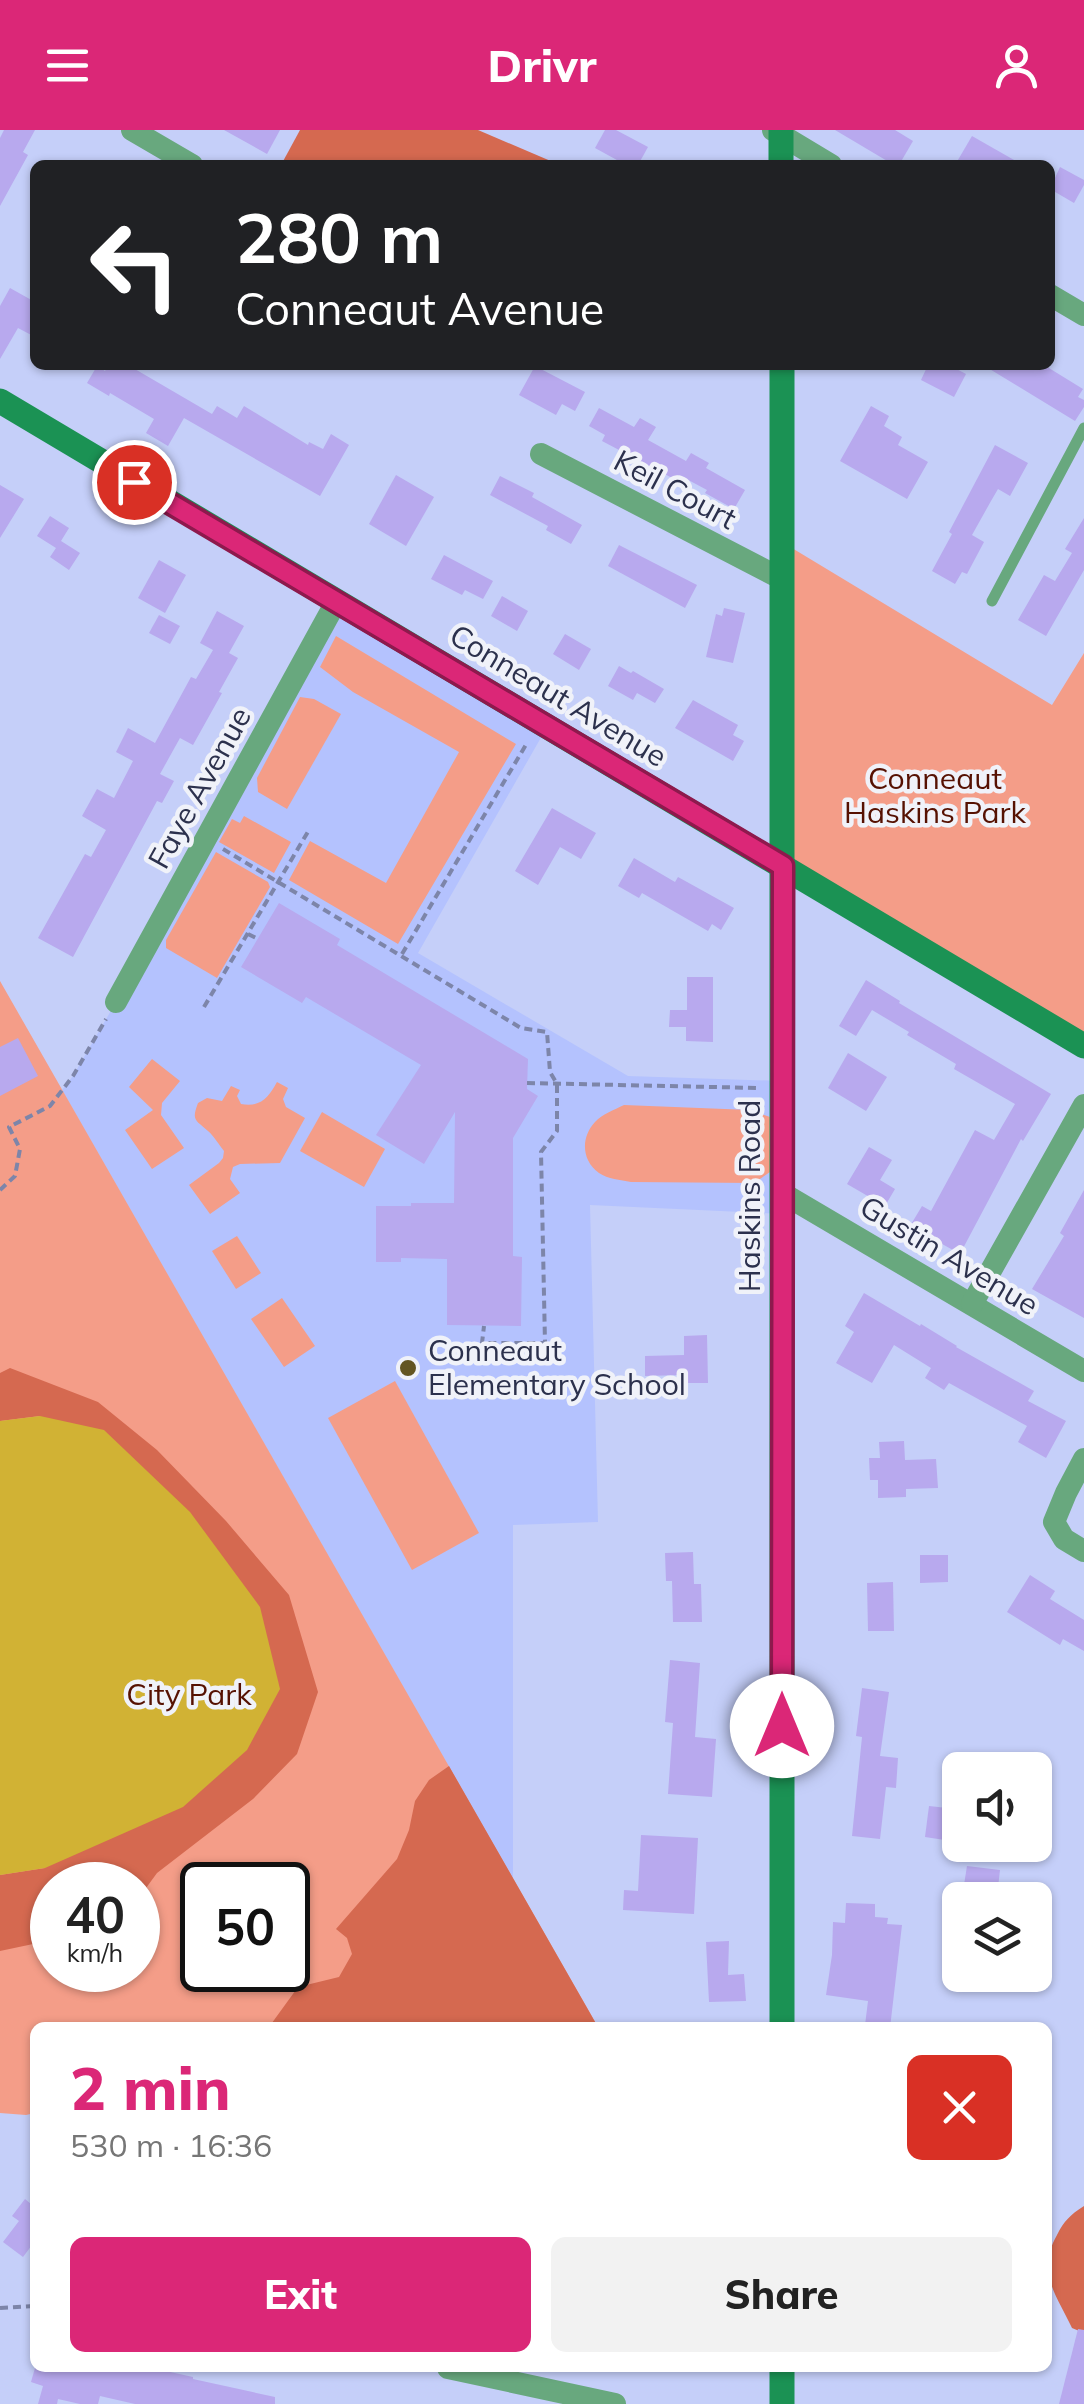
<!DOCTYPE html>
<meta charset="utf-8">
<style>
body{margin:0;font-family:Mulish,sans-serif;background:#f2f2f2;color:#222;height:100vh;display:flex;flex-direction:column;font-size:38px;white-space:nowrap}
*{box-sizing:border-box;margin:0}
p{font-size:32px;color:#767676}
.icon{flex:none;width:55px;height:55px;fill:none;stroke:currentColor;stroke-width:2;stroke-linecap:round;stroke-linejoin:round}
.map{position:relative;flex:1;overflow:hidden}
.drawer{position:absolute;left:30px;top:1892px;width:1022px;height:350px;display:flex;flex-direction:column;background:#fff;border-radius:15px;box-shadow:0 2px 8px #0004}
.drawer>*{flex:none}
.guide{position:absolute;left:30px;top:30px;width:1025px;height:210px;border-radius:15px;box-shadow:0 2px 8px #0004;background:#202124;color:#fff;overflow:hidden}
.fabs{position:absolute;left:942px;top:1622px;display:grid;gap:20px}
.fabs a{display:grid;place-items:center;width:110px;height:110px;border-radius:15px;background:#fff;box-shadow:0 2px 8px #0004;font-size:50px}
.speed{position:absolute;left:30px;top:1732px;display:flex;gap:20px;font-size:50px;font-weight:700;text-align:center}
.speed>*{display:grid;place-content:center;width:130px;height:130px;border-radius:50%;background:#fff;box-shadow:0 2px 8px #0004;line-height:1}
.speed small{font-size:25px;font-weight:400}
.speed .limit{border:5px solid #111;border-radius:15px;background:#fff;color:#111}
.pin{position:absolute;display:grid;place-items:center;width:85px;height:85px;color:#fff;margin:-42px;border:5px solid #fff;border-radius:50%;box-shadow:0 2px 10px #0007}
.me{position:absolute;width:110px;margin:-55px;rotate:0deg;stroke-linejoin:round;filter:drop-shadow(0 0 8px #0008)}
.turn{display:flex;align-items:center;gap:35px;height:210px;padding:0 40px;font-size:45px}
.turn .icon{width:130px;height:130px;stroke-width:2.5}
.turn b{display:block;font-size:70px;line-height:85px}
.round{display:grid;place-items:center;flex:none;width:105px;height:105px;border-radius:15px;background:#f2f2f2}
.head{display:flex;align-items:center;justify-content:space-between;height:170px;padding:0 40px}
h1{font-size:60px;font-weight:800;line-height:75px;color:#db2777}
.primary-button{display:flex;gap:20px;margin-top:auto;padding:20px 40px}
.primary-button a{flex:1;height:115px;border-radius:15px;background:#db2777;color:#fff;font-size:40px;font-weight:800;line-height:115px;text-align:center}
.primary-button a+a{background:#f2f2f2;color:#222}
header{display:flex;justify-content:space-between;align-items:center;height:130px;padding:0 40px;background:#db2777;color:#fff;font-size:45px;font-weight:800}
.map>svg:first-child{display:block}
</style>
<header><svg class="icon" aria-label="menu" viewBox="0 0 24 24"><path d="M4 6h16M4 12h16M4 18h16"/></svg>Drivr<svg class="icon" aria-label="person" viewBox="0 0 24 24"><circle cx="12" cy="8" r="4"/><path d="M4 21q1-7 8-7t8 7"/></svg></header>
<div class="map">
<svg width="1084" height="2274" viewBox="0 0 1084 2274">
<rect width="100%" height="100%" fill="#c5cff9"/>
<path fill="#b4c2fe" d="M 336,472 L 547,597 L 418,823 L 628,946 L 783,951 L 783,1084 L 590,1075 L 598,1392 L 513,1395 L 513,1749 L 62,960 L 73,946 L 116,872 Z"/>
<g fill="#f49d88" fill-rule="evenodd">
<path d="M 782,412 L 1052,575 L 1084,523 L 1084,916 L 783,737 Z"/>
<path d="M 336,506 L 516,614 L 398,814 L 289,750 L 310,711 L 386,753 L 459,622 L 353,562 L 320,537 Z"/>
<path d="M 300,567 L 314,569 L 341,584 L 287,679 L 258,662 L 257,648 Z"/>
<path d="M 244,686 L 291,712 L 274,743 L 219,712 L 232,689 L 240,693 Z"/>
<path d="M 216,722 L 268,752 L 270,757 L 217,848 L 166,818 L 166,810 Z"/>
<path d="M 0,851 L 598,1897 L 35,1898 L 35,1983 L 26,1985 L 0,1983 ZM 52,1755 L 138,1755 L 138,1840 L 52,1840 ZM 202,1755 L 288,1755 L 288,1840 L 202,1840 Z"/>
<path d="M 152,929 L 180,951 L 162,973 L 161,985 L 184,1018 L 152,1039 L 125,1000 L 153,980 L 129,957 Z"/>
<path d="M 277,952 L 288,958 L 283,969 L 286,977 L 305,988 L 280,1033 L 240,1034 L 233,1037 L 230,1049 L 240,1063 L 210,1084 L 189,1055 L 219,1033 L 223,1028 L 224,1021 C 219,1015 214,1006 208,1001 C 196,990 191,991 198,973 L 207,968 L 222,971 L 231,956 L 240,960 L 237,966 L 241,974 C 260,978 269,967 277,952 Z"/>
<path d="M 624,975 L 750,980 L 770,987 L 770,1042 L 754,1053 L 631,1052 C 620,1050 608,1049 599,1043 C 581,1030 581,1007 595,992 C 602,984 614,980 624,975 Z"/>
<path d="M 322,982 L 385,1019 L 364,1057 L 300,1021 Z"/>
<path d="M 237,1106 L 261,1143 L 236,1159 L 212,1121 Z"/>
<path d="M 282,1168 L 315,1216 L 284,1237 L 251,1189 Z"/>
<path d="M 395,1251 L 479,1403 L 412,1440 L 328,1288 Z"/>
</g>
<g fill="#d56950">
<path d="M 300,0 L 478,0 L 560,35 L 281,35 Z"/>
<path d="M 10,1238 L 98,1272 L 157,1320 L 226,1391 L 289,1465 L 318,1562 L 297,1624 L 253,1669 L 157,1743 L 138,1769 L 138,1755 L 52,1755 L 52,1810 L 0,1821 L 0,1745 L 45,1738 L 40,1286 L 0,1291 L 0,1243 Z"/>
<path d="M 449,1636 L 598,1897 L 269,1897 L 298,1857 L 339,1847 L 352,1824 L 347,1808 L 336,1799 L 397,1729 L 409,1700 L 415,1671 L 429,1650 Z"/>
<path d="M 1084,2076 L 1084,2203 L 1072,2198 C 1056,2164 1036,2142 1057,2105 C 1064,2091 1070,2085 1084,2076 Z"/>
</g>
<path fill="#d1b234" d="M 40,1286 L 104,1300 L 190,1382 L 260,1477 L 280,1559 L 247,1620 L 183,1677 L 45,1738 L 0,1745 L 0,1291 Z"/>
<g fill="#b8a9ee">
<path d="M 4,0 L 35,0 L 23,22 L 28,25 L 0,76 L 0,8 Z"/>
<path d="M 224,0 L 280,0 L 267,24 Z"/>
<path d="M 605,0 L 616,0 L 648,17 L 638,35 L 626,35 L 595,18 Z"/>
<path d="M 835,0 L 895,0 L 913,11 L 899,35 L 894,35 Z"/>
<path d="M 972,6 L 1023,35 L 955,35 Z"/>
<path d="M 1060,37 L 1084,50 L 1084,55 L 1074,73 L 1050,59 Z"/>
<path d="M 10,158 L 35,172 L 35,207 L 18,198 L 0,229 L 0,176 Z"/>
<path d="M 109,235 L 128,235 L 212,284 L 217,276 L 237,288 L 244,276 L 308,315 L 309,312 L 323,319 L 331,304 L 349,315 L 320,366 L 184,288 L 168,316 L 146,303 L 154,289 L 110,263 L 109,266 L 87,253 L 97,236 L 105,241 Z"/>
<path d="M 928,235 L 949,235 L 966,244 L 954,267 L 921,250 Z"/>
<path d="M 983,235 L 1044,235 L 1083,259 L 1078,267 L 1084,270 L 1084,277 L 1075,291 Z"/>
<path d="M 535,236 L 585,262 L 575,281 L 562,274 L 556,285 L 519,265 Z"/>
<path d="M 871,276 L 889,286 L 884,296 L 902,307 L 898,315 L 928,332 L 907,369 L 840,331 Z"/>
<path d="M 599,278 L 634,297 L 640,288 L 656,297 L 648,310 L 686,331 L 691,323 L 709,333 L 706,338 L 745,360 L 734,379 L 705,363 L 707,360 L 679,345 L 676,350 L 602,311 L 605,305 L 589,296 Z"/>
<path d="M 995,315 L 1028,333 L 1010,366 L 998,359 L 991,371 L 972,405 L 984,412 L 967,444 L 962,442 L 955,454 L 932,441 L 952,404 L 949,402 Z"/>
<path d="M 396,345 L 434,367 L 406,416 L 369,394 Z"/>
<path d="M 500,346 L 534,363 L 532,367 L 582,395 L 571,414 L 546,400 L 548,396 L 490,365 Z"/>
<path d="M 0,355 L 24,369 L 0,408 Z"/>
<path d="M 50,386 L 69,398 L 61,411 L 80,423 L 69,440 L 50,427 L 56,418 L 37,406 Z"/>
<path d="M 1084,388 L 1084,440 L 1046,506 L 1018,490 L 1044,445 L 1055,451 L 1072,423 L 1065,419 Z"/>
<path d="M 619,415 L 697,455 L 685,478 L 608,436 Z"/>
<path d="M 444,425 L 493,451 L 483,469 L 465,460 L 462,465 L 431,449 Z"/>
<path d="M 159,430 L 186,445 L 165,483 L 138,468 Z"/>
<path d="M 502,466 L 528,481 L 517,501 L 491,486 Z"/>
<path d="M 724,478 L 745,483 L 733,533 L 706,527 L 716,484 L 722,486 Z"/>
<path d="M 217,481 L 244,496 L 229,523 L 238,528 L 219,562 L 222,563 L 193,615 L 180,608 L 160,644 L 174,651 L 162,673 L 157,671 L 73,827 L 38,808 L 85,724 L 91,727 L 106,700 L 82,686 L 97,659 L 114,668 L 133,631 L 116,622 L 128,598 L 155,613 L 191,547 L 196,549 L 213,520 L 200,513 Z"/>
<path d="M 159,485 L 180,496 L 170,514 L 149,503 Z"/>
<path d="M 565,504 L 591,519 L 579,540 L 553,524 Z"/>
<path d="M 619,536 L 631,543 L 633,541 L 664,559 L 655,573 L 637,563 L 633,570 L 608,556 Z"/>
<path d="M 693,570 L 738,595 L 733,605 L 744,611 L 733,631 L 675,598 Z"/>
<path d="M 552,678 L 596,703 L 581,729 L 560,717 L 538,755 L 515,741 Z"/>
<path d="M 634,728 L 675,752 L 678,747 L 734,778 L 721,800 L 712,794 L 708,801 L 642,763 L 639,768 L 618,756 Z"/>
<path d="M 279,773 L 340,809 L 337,815 L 528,929 L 527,959 L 538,966 L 513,1008 L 513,1126 L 522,1127 L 521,1196 L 447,1195 L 447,1129 L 401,1128 L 401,1132 L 376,1132 L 376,1076 L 411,1076 L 411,1073 L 454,1073 L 455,982 L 424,1034 L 376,1005 L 421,935 L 306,867 L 302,873 L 241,837 Z"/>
<path d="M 687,847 L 713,847 L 713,912 L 686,911 L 686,897 L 669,897 L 670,880 L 687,880 Z"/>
<path d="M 866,850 L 900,871 L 899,873 L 1051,964 L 1023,1011 L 1021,1009 L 960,1124 L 910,1096 L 922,1076 L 931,1081 L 975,1000 L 994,1010 L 1015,974 L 954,939 L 956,934 L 907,905 L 909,902 L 872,880 L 856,906 L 839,896 Z"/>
<path d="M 18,908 L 38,946 L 0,966 L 0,917 Z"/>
<path d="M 848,923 L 887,947 L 866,981 L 828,958 Z"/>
<path d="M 869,1017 L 892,1030 L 880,1050 L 895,1059 L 885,1076 L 847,1054 Z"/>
<path d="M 1084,1060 L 1084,1188 L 1032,1159 L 1064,1106 L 1060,1103 Z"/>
<path d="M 864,1163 L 920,1196 L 921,1194 L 957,1216 L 956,1217 L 1034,1261 L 1028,1271 L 1066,1291 L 1046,1328 L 1018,1312 L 1027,1296 L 949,1253 L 944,1260 L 925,1248 L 931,1238 L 894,1215 L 872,1253 L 836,1233 L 854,1202 L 845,1196 Z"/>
<path d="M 707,1205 L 708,1253 L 682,1253 L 682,1245 L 645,1246 L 645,1226 L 684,1225 L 684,1206 Z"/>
<path d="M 904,1311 L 905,1330 L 936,1329 L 938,1358 L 906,1359 L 906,1367 L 878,1368 L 878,1350 L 870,1350 L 869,1328 L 880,1328 L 879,1312 Z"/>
<path d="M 693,1422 L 694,1454 L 701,1454 L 702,1492 L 673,1492 L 672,1451 L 666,1451 L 665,1423 Z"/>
<path d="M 920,1425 L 948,1425 L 948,1452 L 920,1453 Z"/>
<path d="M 1030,1445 L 1055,1461 L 1050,1469 L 1084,1490 L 1084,1521 L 1063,1509 L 1060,1515 L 1007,1482 Z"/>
<path d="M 893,1452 L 894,1501 L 868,1501 L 867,1453 Z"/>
<path d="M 670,1530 L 700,1533 L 695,1607 L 716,1609 L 712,1667 L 668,1664 L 673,1593 L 665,1592 Z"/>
<path d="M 862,1558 L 889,1562 L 880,1626 L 898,1628 L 896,1658 L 886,1657 L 880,1709 L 852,1706 L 862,1607 L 856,1606 Z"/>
<path d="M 929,1676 L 956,1679 L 951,1711 L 925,1707 Z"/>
<path d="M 641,1705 L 698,1708 L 694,1784 L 623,1780 L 624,1760 L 638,1761 Z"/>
<path d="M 967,1736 L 1000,1740 L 997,1766 L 963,1761 Z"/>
<path d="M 846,1773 L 875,1774 L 875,1787 L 888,1788 L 887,1794 L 902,1795 L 890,1898 L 865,1895 L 868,1871 L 826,1865 L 832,1825 L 833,1792 L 845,1793 Z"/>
<path d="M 729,1811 L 728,1845 L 744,1844 L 746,1871 L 709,1872 L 706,1812 Z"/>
<path d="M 25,2069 L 31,2074 L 35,2069 L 35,2111 L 23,2127 L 3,2112 L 19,2091 L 12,2086 Z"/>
<path d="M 1078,2199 L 1084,2200 L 1084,2274 L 1059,2274 Z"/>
<path d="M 35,2238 L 152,2238 L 193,2247 L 193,2249 L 275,2267 L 275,2274 L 135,2274 L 100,2266 L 98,2274 L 80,2274 L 58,2269 L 57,2274 L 38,2274 L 43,2256 L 31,2252 Z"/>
</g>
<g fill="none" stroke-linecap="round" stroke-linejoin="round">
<g stroke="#7d85a9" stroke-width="4" stroke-dasharray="8 5" stroke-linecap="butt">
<path d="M 223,719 L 521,898 L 547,902 L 550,942 L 557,954 L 557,1001 L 541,1022 L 545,1213 L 482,1213 L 484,1196"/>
<path d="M 248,804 L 258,809"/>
<path d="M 402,824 L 527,613"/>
<path d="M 204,877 L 309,700"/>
<path d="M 527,953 L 759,958"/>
<path d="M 0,1060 L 15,1046 L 20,1019 L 9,997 L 50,976 L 73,946 L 106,889"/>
<path d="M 0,2178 L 35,2176"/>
</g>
<path stroke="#68a87e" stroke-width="11" d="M 992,471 L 1084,298"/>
<g stroke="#68a87e" stroke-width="22">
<path d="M 132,0 L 192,35"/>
<path d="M 773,0 L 831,35"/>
<path d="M 1050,165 L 1084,185"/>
<path d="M 541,324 L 782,449"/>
<path d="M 116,872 L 336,472"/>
<path d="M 782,1063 L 1084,1241"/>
<path d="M 972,1174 L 1084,975"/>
<path d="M 1084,1329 L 1066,1363 L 1054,1392 L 1064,1409 L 1084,1421"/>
<path d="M 448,2238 L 615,2274"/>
</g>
<g stroke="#1b9254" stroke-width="25">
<path d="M 781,35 L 781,0"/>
<path d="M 782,235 L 782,1898"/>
<path d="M 0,271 L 1084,916"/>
<path d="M 782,2274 L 782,2238"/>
</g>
</g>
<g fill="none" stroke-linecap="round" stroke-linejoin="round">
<defs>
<path id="route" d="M 134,352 L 783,736 L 782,1596"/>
</defs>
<use href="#route" stroke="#8e194d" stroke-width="25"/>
<use href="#route" stroke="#db2777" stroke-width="18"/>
</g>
<circle fill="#635522" stroke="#f0f2f9" stroke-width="4" cx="408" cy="1238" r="10"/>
<g text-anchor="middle" stroke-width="9" stroke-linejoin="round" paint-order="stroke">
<g font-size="30" fill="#2c314d" stroke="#f0f2f9">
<text transform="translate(675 360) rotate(28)" y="10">Keil Court</text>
<text transform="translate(558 566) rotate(31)" y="10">Conneaut Avenue</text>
<text transform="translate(200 658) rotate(-61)" y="10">Faye Avenue</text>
<text transform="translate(750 1066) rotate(-90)" y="10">Haskins Road</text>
<text transform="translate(949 1126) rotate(31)" y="10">Gustin Avenue</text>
</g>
<g font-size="30" fill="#561102" stroke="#f0f2f9">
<text x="935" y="659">Conneaut<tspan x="935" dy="34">Haskins Park</tspan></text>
<text x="189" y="1575">City Park</text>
</g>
<g font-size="30" fill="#2c314d" stroke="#f0f2f9" text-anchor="start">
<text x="428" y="1231">Conneaut<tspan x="428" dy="34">Elementary School</tspan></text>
</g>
</g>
</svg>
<div class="fabs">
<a><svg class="icon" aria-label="sound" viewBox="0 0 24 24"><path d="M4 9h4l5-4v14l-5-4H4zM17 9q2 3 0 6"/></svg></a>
<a><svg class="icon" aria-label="layers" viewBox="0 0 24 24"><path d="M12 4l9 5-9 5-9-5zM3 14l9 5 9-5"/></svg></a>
</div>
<div class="speed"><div>40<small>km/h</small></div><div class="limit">50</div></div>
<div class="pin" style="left:134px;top:352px;background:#d93025"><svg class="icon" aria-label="arrive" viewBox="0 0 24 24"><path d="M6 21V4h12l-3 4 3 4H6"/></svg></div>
<svg class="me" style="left:782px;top:1596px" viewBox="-20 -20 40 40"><circle r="19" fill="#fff"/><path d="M0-13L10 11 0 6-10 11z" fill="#db2777"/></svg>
<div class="guide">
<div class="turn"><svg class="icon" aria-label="left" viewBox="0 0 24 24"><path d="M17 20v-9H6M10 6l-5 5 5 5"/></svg><div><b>280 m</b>Conneaut Avenue</div></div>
</div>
<section class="drawer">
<div class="head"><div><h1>2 min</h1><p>530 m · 16:36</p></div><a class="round" style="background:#d93025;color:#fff"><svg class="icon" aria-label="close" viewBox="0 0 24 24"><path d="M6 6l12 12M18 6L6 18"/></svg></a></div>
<div class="primary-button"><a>Exit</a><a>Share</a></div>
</section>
</div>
